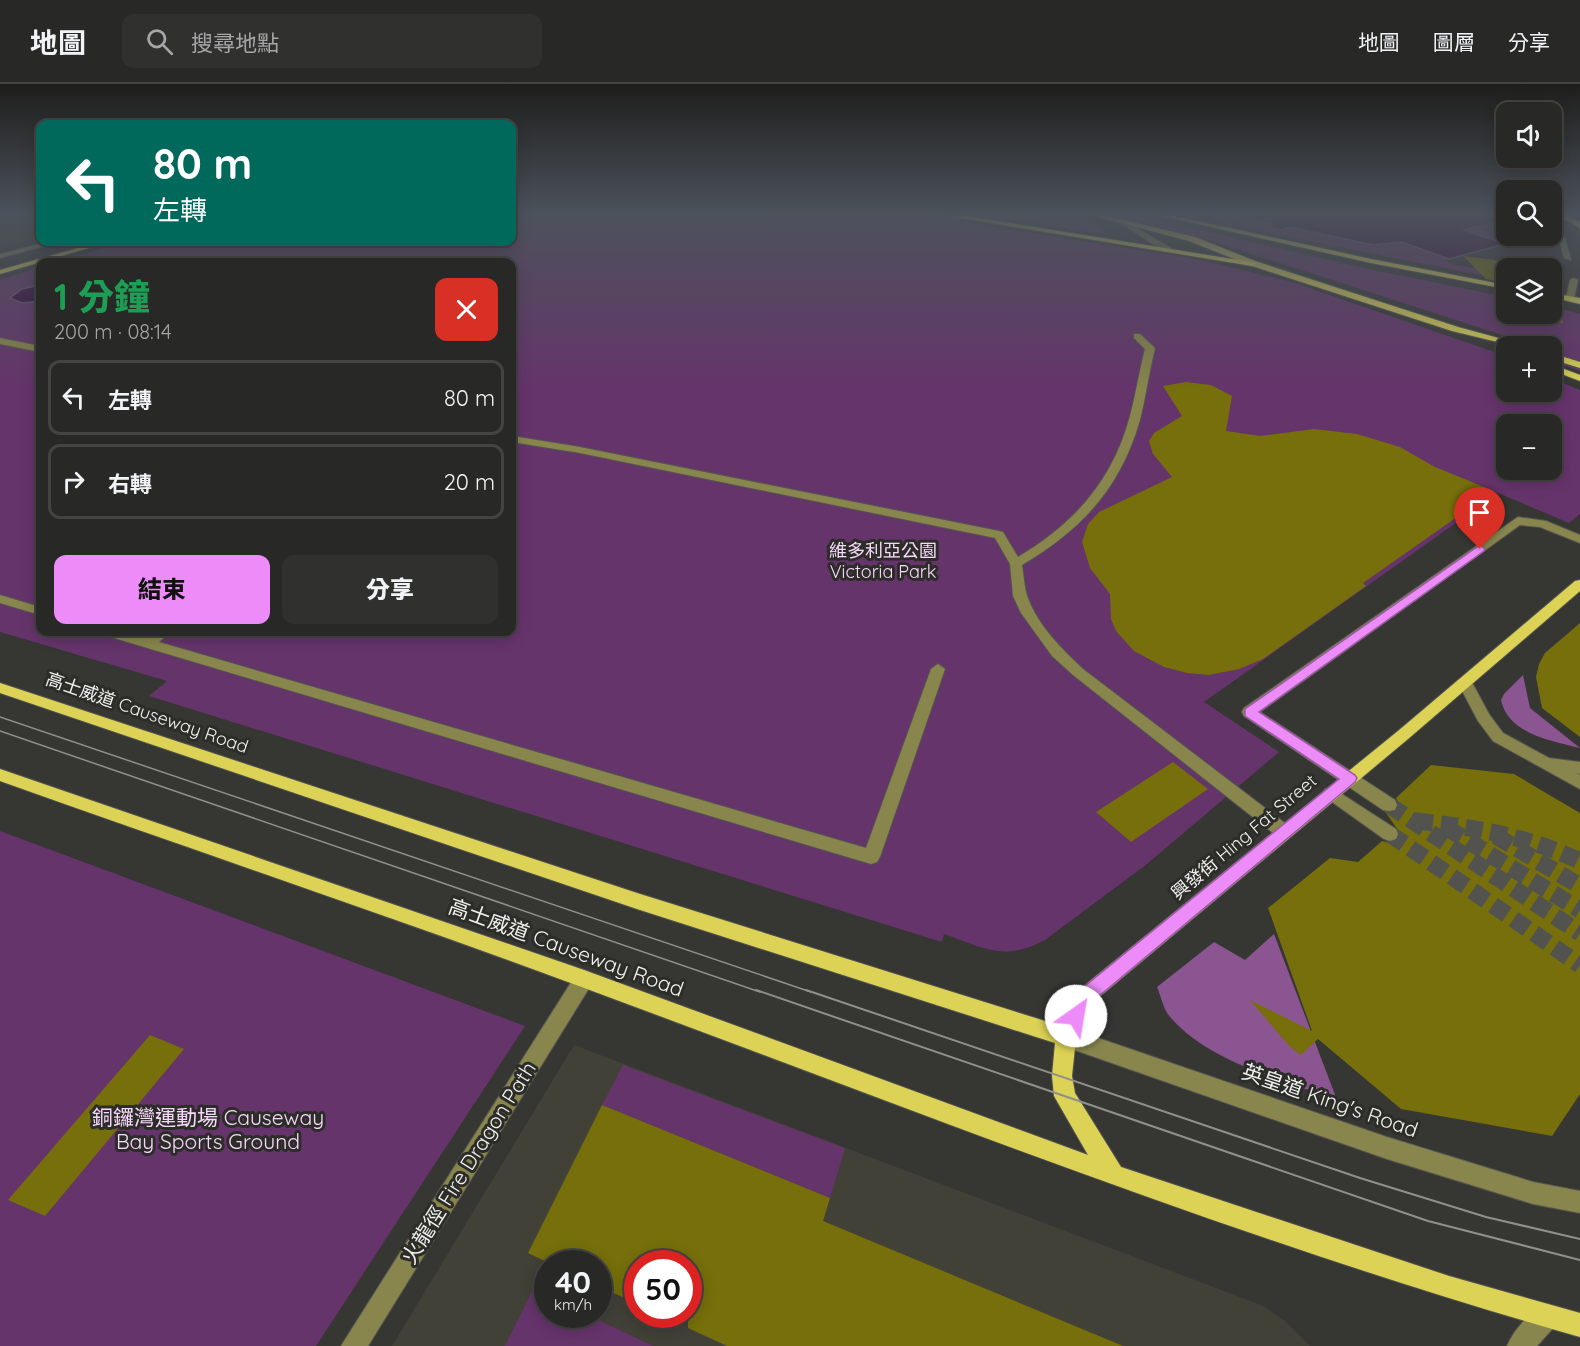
<!DOCTYPE html>
<html lang="zh-TW">
<meta charset="utf-8">
<style>
body{margin:0;font-family:Quicksand,"Noto Sans TC",sans-serif;background:#30302e;color:#f1f3f6;height:100vh;display:flex;flex-direction:column;font-size:22px;white-space:nowrap}
*{box-sizing:border-box;margin:0}
p{font-size:20px;color:#a5a6a7}
.icon{flex:none;width:33px;height:33px;fill:none;stroke:currentColor;stroke-width:2;stroke-linecap:round;stroke-linejoin:round}
.map{position:relative;flex:1;overflow:hidden}
.side{position:absolute;left:36px;top:174px;width:480px;height:378px;display:flex;flex-direction:column;background:#282826;border-radius:12px;box-shadow:0 3px 15px #0003,0 0 0 2px #444443}
.side>*{flex:none}
.hud{position:absolute;left:36px;top:36px;width:480px;height:126px;border-radius:12px;box-shadow:0 3px 15px #0003,0 0 0 2px #444443;background:#00695c;color:#fff;overflow:hidden}
.tools{position:absolute;left:1496px;top:18px;display:grid;gap:12px}
.tools a{display:grid;place-items:center;width:66px;height:66px;border-radius:12px;background:#282826;box-shadow:0 3px 15px #0003,0 0 0 2px #444443;font-size:30px}
.speed{position:absolute;left:534px;top:1166px;display:flex;gap:12px;font-size:30px;font-weight:700;text-align:center}
.speed>*{display:grid;place-content:center;width:78px;height:78px;border-radius:50%;background:#282826;box-shadow:0 3px 15px #0003,0 0 0 2px #444443;line-height:1}
.speed small{font-size:15px;font-weight:400}
.speed .limit{border:9px solid #d22;background:#fff;color:#111}
.pin{position:absolute;display:grid;place-items:center;width:51px;height:51px;color:#fff;margin:-62px -26px;border-radius:50% 50% 50% 0;rotate:-45deg;box-shadow:0 0 6px #0007}
.pin .icon{rotate:45deg}
.me{position:absolute;width:66px;margin:-33px;rotate:32deg;stroke-linejoin:round;filter:drop-shadow(0 0 4px #0008)}
.turn{display:flex;align-items:center;gap:21px;height:126px;padding:0 18px;font-size:27px}
.turn .icon{width:78px;height:78px;stroke-width:2.5}
.turn b{display:block;font-size:42px;line-height:51px}
.round{display:grid;place-items:center;flex:none;width:63px;height:63px;border-radius:12px;background:#30302e}
.summary{display:flex;align-items:center;justify-content:space-between;height:102px;padding:0 18px}
h1{font-size:36px;font-weight:800;line-height:45px;color:#1e9e55}
.cta{display:flex;gap:12px;margin-top:auto;padding:12px 18px}
.cta a{flex:1;height:69px;border-radius:12px;background:#ed8cf9;color:#111;font-size:24px;font-weight:800;line-height:69px;text-align:center}
.cta a+a{background:#30302e;color:#f1f3f6}
ul{padding:0;list-style:none}
li{display:flex;align-items:center;gap:18px;height:75px;margin:0 12px 9px;padding:0 6px;border:3px solid #444443;border-radius:12px}
li div{flex:1}
li b{display:block;font-size:22px}
li em{font-style:normal}
header{display:flex;align-items:center;gap:36px;box-sizing:border-box;height:84px;padding:0 30px;background:#282826;border-bottom:2px solid #444443}
header strong{font-size:28px}
nav{display:flex;gap:33px;margin-inline-start:auto;font-size:21px}
.search{width:420px;height:54px;background:#30302e;display:flex;align-items:center;gap:15px;box-sizing:border-box;padding:0 21px;border-radius:12px;color:#a5a6a7;font-size:22px}
.map>svg:first-child{display:block}
</style>
<header>
<strong>地圖</strong>
<div class="search"><svg class="icon" aria-label="search" viewBox="0 0 24 24"><circle cx="10" cy="10" r="6"/><path d="M15 15l6 6"/></svg>搜尋地點</div>
<nav><a>地圖</a><a>圖層</a><a>分享</a></nav>
</header>
<div class="map">
<svg width="1580" height="1262" viewBox="0 0 1580 1262">
<rect width="100%" height="100%" fill="#363633"/>
<g fill="#424138" fill-rule="evenodd">
<path d="M 0,130 L 40,130 L 40,153 L 0,164 Z"/>
<path d="M 574,961 L 1261,1221 L 1285,1237 L 1310,1262 L 392,1262 ZM 548,1179 L 598,1179 L 598,1230 L 548,1230 ZM 638,1179 L 688,1179 L 688,1230 L 638,1230 Z"/>
</g>
<g fill="#65346b" fill-rule="evenodd">
<path d="M 512,130 L 912,130 L 1196,175 L 1292,198 L 1506,272 L 1506,308 L 1551,308 L 1551,294 L 1580,306 L 1580,430 L 1569,439 L 1498,409 L 1204,618 L 1279,668 L 1147,780 L 1045,856 C 1003,878 985,864 944,850 L 942,858 L 149,612 L 167,597 L 0,548 L 0,196 L 40,183 L 40,548 L 512,548 L 512,178 L 56,178 L 126,158 L 512,158 ZM 1506,340 L 1551,340 L 1551,386 L 1506,386 Z"/>
<path d="M 965,130 C 1004,130 1081,118 1108,151 Z"/>
<path d="M 1097,130 L 1130,130 L 1369,185 L 1506,213 L 1506,230 L 1551,230 L 1551,222 L 1580,230 L 1580,287 L 1566,282 L 1551,287 L 1551,262 L 1536,262 L 1206,155 Z"/>
<path d="M 1173,130 L 1225,130 L 1373,161 L 1402,158 L 1449,175 L 1444,177 L 1459,182 L 1506,189 L 1506,196 Z"/>
<path d="M 1488,130 L 1506,130 L 1506,152 L 1512,152 L 1512,163 L 1463,145 L 1502,137 Z"/>
<path d="M 0,747 L 525,942 L 316,1262 L 0,1262 Z"/>
<path d="M 623,981 L 845,1064 L 830,1114 L 602,1021 Z"/>
<path d="M 533,1205 L 547,1212 L 548,1230 L 586,1230 L 653,1262 L 505,1262 Z"/>
</g>
<g fill="#8b5591">
<path d="M 1523,591 L 1530,624 L 1580,664 C 1552,657 1508,650 1501,616 L 1504,610 Z"/>
<path d="M 1274,850 L 1337,1016 C 1282,995 1210,979 1170,933 C 1163,925 1161,912 1157,903 L 1214,858 L 1245,876 Z"/>
</g>
<g fill="#390540" stroke="#704c74" stroke-width="1.5">
<path d="M 1225,130 L 1488,130 L 1503,137 L 1464,146 L 1505,160 L 1449,175 L 1402,158 L 1373,161 L 1290,143 L 1282,146 L 1272,144 L 1272,140 Z"/>
<path d="M 40,201 L 40,217 L 22,219 L 10,214 L 22,205 Z"/>
</g>
<g fill="#766f0b">
<path d="M 1463,172 L 1542,182 L 1543,184 L 1506,184 L 1506,199 L 1486,195 Z"/>
<path d="M 1551,215 L 1555,216 L 1563,239 L 1525,233 L 1521,230 L 1551,230 Z"/>
<path d="M 1186,298 L 1211,301 L 1232,312 L 1226,347 L 1260,352 L 1314,345 L 1357,350 L 1400,363 L 1435,383 L 1494,407 L 1363,499 L 1366,502 L 1263,575 L 1239,585 L 1209,591 L 1187,589 L 1164,583 L 1134,567 L 1116,547 L 1111,535 L 1110,510 L 1090,484 L 1082,458 L 1088,440 L 1099,428 L 1172,393 L 1153,370 L 1149,357 L 1154,349 L 1182,332 L 1163,302 Z"/>
<path d="M 1580,539 L 1580,653 L 1542,624 L 1536,593 L 1539,580 L 1545,569 Z"/>
<path d="M 1173,678 L 1208,705 L 1131,758 L 1096,728 Z"/>
<path d="M 1431,681 L 1514,690 L 1580,729 L 1580,1010 L 1552,1052 L 1401,1025 L 1318,955 L 1301,971 L 1290,963 L 1250,916 L 1312,947 L 1268,824 L 1330,774 L 1358,778 L 1382,757 L 1389,759 L 1397,757 L 1400,749 L 1386,729 L 1397,727 L 1399,720 L 1396,714 Z"/>
<path d="M 150,951 L 184,965 L 45,1132 L 8,1116 Z"/>
<path d="M 602,1021 L 830,1114 L 823,1137 L 1123,1262 L 727,1262 L 688,1244 L 688,1179 L 638,1179 L 638,1220 L 598,1202 L 598,1179 L 549,1179 L 528,1169 Z"/>
</g>
<g fill="none" stroke-linecap="round" stroke-linejoin="round">
<g stroke="#52524f" stroke-width="17" stroke-dasharray="17 8" stroke-linecap="butt">
<path d="M 1389,721 L 1580,849"/>
<path d="M 1416,737 C 1473,743 1528,752 1580,777"/>
<path d="M 1447,744 L 1580,826"/>
<path d="M 1390,750 L 1580,881"/>
<path d="M 1496,752 L 1580,802"/>
</g>
<defs>
<g id="minor">
<path d="M 1121,135 L 1171,164 L 1172,166 L 1165,168 L 1119,138 Z"/>
<path d="M 1557,149 L 1564,151 L 1571,176 L 1564,174 Z"/>
<path d="M 48,158 L 59,158 L 0,174 L 0,170 Z"/>
<path d="M 1574,194 L 1578,196 L 1574,214 L 1570,216 L 1566,214 L 1570,196 Z"/>
<path d="M 1134,250 L 1140,250 L 1155,264 C 1149,288 1146,312 1140,336 C 1120,405 1082,445 1022,481 C 1024,492 1024,504 1028,514 C 1038,542 1062,565 1083,585 L 1290,743 L 1292,748 L 1290,753 L 1284,755 L 1278,753 L 1073,591 L 1052,572 L 1021,529 L 1013,512 L 1010,480 L 995,454 L 580,369 L 512,358 L 512,352 L 580,363 L 999,447 L 1003,448 L 1018,473 C 1074,440 1113,396 1130,332 C 1136,310 1139,287 1145,265 L 1134,254 Z"/>
<path d="M 0,254 L 40,262 L 40,268 L 0,260 Z"/>
<path d="M 1518,433 L 1546,437 L 1580,451 L 1580,459 L 1540,443 L 1520,441 L 1260,628 L 1395,716 L 1397,721 L 1395,726 L 1389,727 L 1383,726 L 1244,632 L 1242,628 L 1244,624 Z"/>
<path d="M 0,511 L 40,523 L 40,531 L 0,519 Z"/>
<path d="M 102,548 L 123,548 L 145,554 L 154,548 L 170,548 L 159,558 L 866,764 L 931,585 L 938,580 L 945,585 L 880,773 L 877,778 L 871,780 L 104,551 Z"/>
<path d="M 1464,592 L 1469,593 L 1489,630 L 1503,649 L 1549,674 L 1580,678 L 1580,690 L 1576,689 L 1580,691 L 1580,705 L 1493,657 L 1478,637 L 1457,597 Z"/>
<path d="M 1331,703 L 1396,745 L 1398,750 L 1396,755 L 1390,757 L 1384,755 L 1325,713 L 1323,709 L 1325,705 Z"/>
<path d="M 584,886 L 591,889 L 594,895 L 591,901 L 368,1262 L 341,1262 L 577,889 Z"/>
<path d="M 1066,943 L 1387,1053 L 1533,1098 L 1580,1107 L 1580,1129 L 1533,1120 L 1387,1075 L 1066,963 L 1059,960 L 1056,953 L 1059,946 Z"/>
<path d="M 1546,1221 L 1555,1224 L 1558,1233 L 1555,1242 L 1537,1262 L 1507,1262 C 1514,1246 1530,1227 1546,1221 Z"/>
</g>
<g id="major">
<path d="M 1087,130 L 1098,130 L 1195,153 L 1255,177 L 1458,243 L 1528,262 L 1514,262 L 1452,247 L 1249,181 L 1189,157 Z"/>
<path d="M 1153,130 L 1166,130 L 1371,175 L 1506,201 L 1506,205 L 1371,179 Z"/>
<path d="M 99,158 L 109,158 L 0,190 L 0,186 Z"/>
<path d="M 1551,209 L 1580,214 L 1580,220 L 1551,213 Z"/>
<path d="M 1551,269 L 1580,278 L 1580,284 L 1551,275 Z"/>
<path d="M 1551,280 L 1580,291 L 1580,297 L 1551,286 Z"/>
<path d="M 1580,496 L 1580,507 L 1408,655 L 1093,918 L 1076,954 L 1072,992 L 1075,1009 L 1121,1083 L 1449,1192 L 1580,1229 L 1580,1253 C 1242,1157 917,1027 587,905 C 393,833 196,767 0,697 L 0,685 L 584,886 L 1088,1071 L 1054,1012 L 1052,992 L 1055,959 L 637,825 L 0,609 L 0,599 L 637,809 L 1061,942 L 1079,906 L 1398,647 L 1575,497 Z"/>
</g>
<g id="highway">
<path d="M 935,130 L 955,130 L 1257,179 L 1252,182 Z"/>
<path d="M 1556,130 L 1566,130 L 1580,138 L 1580,144 Z"/>
</g>
</defs>
<use href="#minor" stroke="#545451" stroke-width="2"/>
<use href="#major" stroke="#545451" stroke-width="2"/>
<use href="#highway" stroke="#545451" stroke-width="2"/>
<use href="#minor" fill="#88854d" fill-rule="evenodd"/>
<use href="#major" fill="#dbd256" fill-rule="evenodd"/>
<use href="#highway" fill="#fcf157" fill-rule="evenodd"/>
<g stroke="#8f8f8c" stroke-width="1.5">
<path d="M 0,633 L 811,908"/>
<path d="M 0,647 L 760,908"/>
</g>
<g stroke="#8f8f8c" stroke-width="2">
<path d="M 756,906 L 1428,1137 L 1580,1176"/>
<path d="M 806,906 L 1360,1094 L 1486,1133 L 1580,1155"/>
</g>
</g>
<linearGradient id="sky" x2="0" y2="1"><stop stop-color="#1e1e1c"/><stop offset="0.42" stop-color="#4c525b"/><stop offset="1" stop-color="#4c525b" stop-opacity="0"/></linearGradient>
<rect width="1580" height="307" fill="url(#sky)"/>
<path fill="#ed8cf9" stroke="#9a5ba2" stroke-width="1.5" d="M 1480,461 L 1485,465 L 1484,467 L 1259,628 L 1355,691 L 1357,694 L 1355,698 L 1092,918 L 1082,938 L 1076,941 L 1070,938 L 1067,932 L 1080,906 L 1339,695 L 1245,632 L 1245,625 Z"/>
<g text-anchor="middle" stroke-width="6" stroke-linejoin="round" paint-order="stroke">
<g font-size="18" fill="#f7d8fa" stroke="#2c2c29">
<text x="883" y="473">維多利亞公園<tspan x="883" dy="21">Victoria Park</tspan></text>
</g>
<g font-size="18" fill="#f0f0ed" stroke="#2c2c29">
<text transform="translate(147 629) rotate(19)" y="6">高士威道 Causeway Road</text>
<text transform="translate(1244 753) rotate(-40)" y="6">興發街 Hing Fat Street</text>
</g>
<g font-size="21" fill="#f0f0ed" stroke="#2c2c29">
<text transform="translate(566 864) rotate(20)" y="7">高士威道 Causeway Road</text>
<text transform="translate(1330 1017) rotate(19)" y="7">英皇道 King's Road</text>
<text transform="translate(469 1079) rotate(-58)" y="7">火龍徑 Fire Dragon Path</text>
</g>
<g font-size="21" fill="#f7d8fa" stroke="#2c2c29">
<text x="208" y="1041">銅鑼灣運動場 Causeway<tspan x="208" dy="24">Bay Sports Ground</tspan></text>
</g>
</g>
</svg>
<div class="tools">
<a><svg class="icon" aria-label="sound" viewBox="0 0 24 24"><path d="M4 9h4l5-4v14l-5-4H4zM17 9q2 3 0 6"/></svg></a>
<a><svg class="icon" aria-label="search" viewBox="0 0 24 24"><circle cx="10" cy="10" r="6"/><path d="M15 15l6 6"/></svg></a>
<a><svg class="icon" aria-label="layers" viewBox="0 0 24 24"><path d="M12 4l9 5-9 5-9-5zM3 14l9 5 9-5"/></svg></a>
<a>+</a>
<a>−</a>
</div>
<div class="speed"><div>40<small>km/h</small></div><div class="limit">50</div></div>
<div class="pin" style="left:1480px;top:465px;background:#d93025"><svg class="icon" aria-label="arrive" viewBox="0 0 24 24"><path d="M6 21V4h12l-3 4 3 4H6"/></svg></div>
<svg class="me" style="left:1076px;top:932px" viewBox="-20 -20 40 40"><circle r="19" fill="#fff"/><path d="M0-13L10 11 0 6-10 11z" fill="#ed8cf9"/></svg>
<div class="hud">
<div class="turn"><svg class="icon" aria-label="left" viewBox="0 0 24 24"><path d="M17 20v-9H6M10 6l-5 5 5 5"/></svg><div><b>80 m</b>左轉</div></div>
</div>
<section class="side">
<div class="summary"><div><h1>1 分鐘</h1><p>200 m · 08:14</p></div><a class="round" style="background:#d93025;color:#fff"><svg class="icon" aria-label="close" viewBox="0 0 24 24"><path d="M6 6l12 12M18 6L6 18"/></svg></a></div>
<ul>
<li><svg class="icon" aria-label="left" viewBox="0 0 24 24"><path d="M17 20v-9H6M10 6l-5 5 5 5"/></svg><div><b>左轉</b></div><em>80 m</em></li>
<li><svg class="icon" aria-label="right" viewBox="0 0 24 24"><path d="M7 20v-9h11M14 6l5 5-5 5"/></svg><div><b>右轉</b></div><em>20 m</em></li>
</ul>
<div class="cta"><a>結束</a><a>分享</a></div>
</section>
</div>
